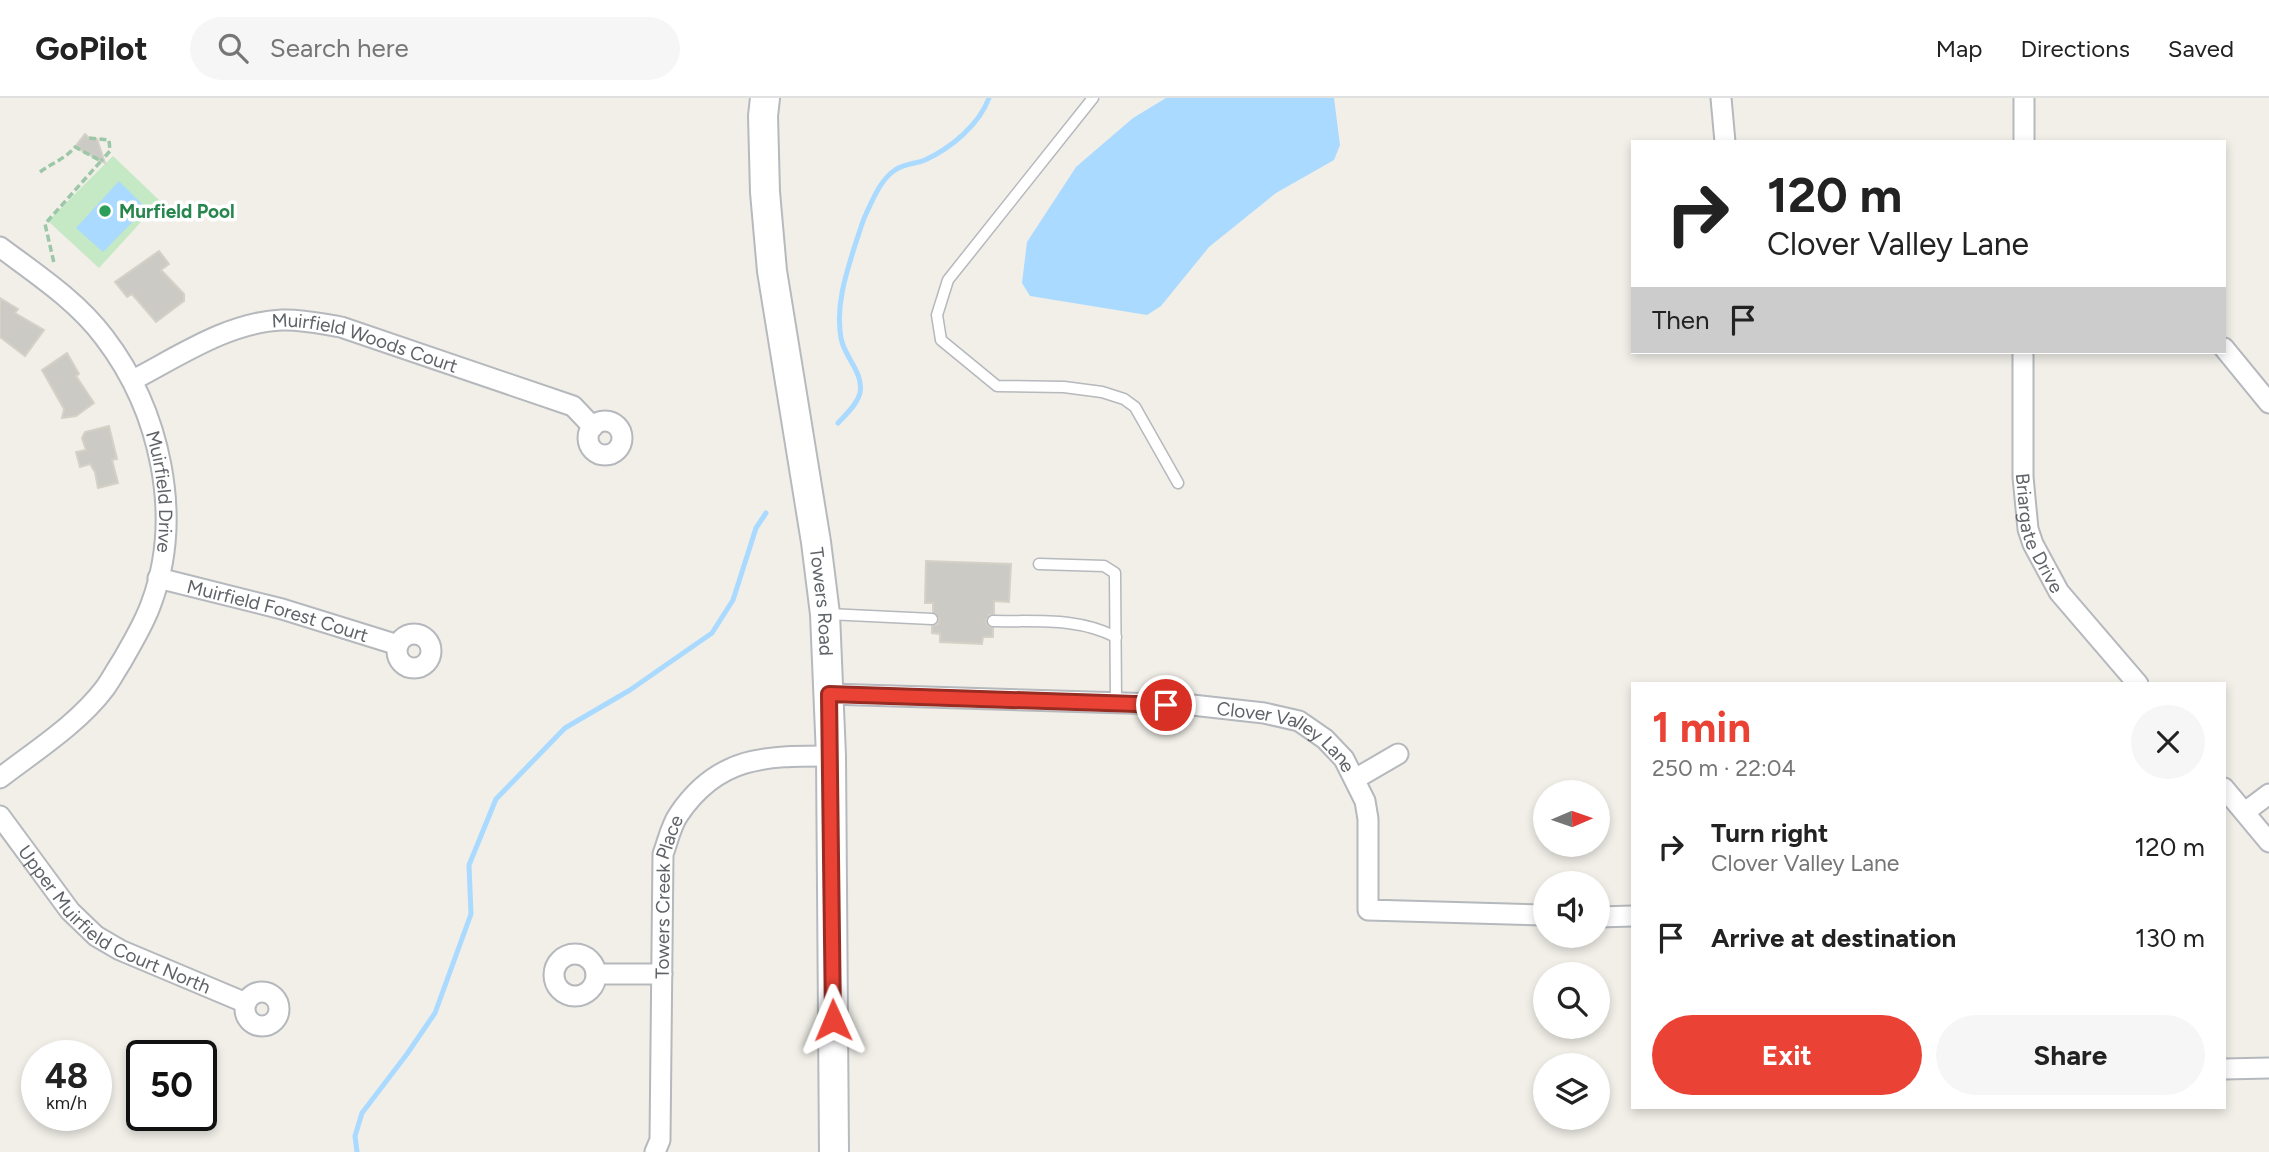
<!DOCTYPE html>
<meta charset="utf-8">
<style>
body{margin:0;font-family:Figtree,sans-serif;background:#f6f6f6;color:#222;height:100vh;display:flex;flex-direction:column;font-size:26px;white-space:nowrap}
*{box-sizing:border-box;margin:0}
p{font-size:23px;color:#767676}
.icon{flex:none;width:38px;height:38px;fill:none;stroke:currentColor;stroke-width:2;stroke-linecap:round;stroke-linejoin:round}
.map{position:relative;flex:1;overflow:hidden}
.side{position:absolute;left:1631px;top:584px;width:595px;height:427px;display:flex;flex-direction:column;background:#fff;border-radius:0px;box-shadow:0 4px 10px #0003}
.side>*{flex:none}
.banner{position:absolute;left:1631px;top:42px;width:595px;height:214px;border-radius:0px;box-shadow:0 4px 10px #0003;background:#fff;color:#222;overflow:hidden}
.needle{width:46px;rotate:88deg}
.controls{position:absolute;left:1533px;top:682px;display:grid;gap:14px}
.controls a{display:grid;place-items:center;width:77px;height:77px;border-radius:50%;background:#fff;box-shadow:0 4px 10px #0003;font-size:35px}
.speed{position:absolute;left:21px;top:942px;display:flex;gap:14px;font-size:35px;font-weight:700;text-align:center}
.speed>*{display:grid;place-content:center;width:91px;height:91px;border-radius:50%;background:#fff;box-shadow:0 4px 10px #0003;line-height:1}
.speed small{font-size:18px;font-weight:400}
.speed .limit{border:4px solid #111;border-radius:10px;background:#fff;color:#111}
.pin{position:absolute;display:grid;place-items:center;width:60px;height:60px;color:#fff;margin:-30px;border:4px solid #fff;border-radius:50%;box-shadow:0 2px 7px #0007}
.me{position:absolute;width:77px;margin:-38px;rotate:359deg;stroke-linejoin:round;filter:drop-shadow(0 0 5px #0008)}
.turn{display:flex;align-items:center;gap:24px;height:147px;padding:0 21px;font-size:32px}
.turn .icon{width:91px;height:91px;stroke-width:2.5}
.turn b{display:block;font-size:49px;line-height:60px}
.then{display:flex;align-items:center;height:66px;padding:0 21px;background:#0003;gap:14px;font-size:26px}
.round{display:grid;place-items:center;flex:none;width:74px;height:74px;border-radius:37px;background:#f6f6f6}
.headline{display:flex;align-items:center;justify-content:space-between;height:119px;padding:0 21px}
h1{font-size:42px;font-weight:700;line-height:52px;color:#ea4335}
.primary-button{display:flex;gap:14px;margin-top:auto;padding:14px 21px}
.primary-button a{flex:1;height:80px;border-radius:42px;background:#ea4335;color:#fff;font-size:28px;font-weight:700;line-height:80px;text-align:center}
.primary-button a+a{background:#f6f6f6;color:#222}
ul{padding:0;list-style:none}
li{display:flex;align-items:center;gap:21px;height:91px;padding:0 21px}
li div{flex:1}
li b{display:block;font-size:26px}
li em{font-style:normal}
header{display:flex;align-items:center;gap:42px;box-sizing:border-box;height:98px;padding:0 35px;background:#fff;border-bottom:2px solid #e0e0e0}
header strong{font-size:33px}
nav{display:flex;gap:38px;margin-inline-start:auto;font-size:24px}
.search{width:490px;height:63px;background:#f6f6f6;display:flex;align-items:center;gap:18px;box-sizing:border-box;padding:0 24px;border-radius:38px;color:#767676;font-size:26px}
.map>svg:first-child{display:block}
</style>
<header>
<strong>GoPilot</strong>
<div class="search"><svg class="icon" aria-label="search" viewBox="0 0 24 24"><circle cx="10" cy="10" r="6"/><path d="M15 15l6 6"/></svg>Search here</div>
<nav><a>Map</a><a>Directions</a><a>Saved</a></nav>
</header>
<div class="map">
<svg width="2269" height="1054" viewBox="0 0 2269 1054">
<rect width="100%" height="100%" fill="#f1efe8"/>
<path fill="#c5e8c5" d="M 113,58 L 160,103 L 99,170 L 48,123 Z"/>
<g fill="#aadaff">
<path d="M 1166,0 L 1334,0 L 1340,47 L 1334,62 L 1276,95 L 1209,149 L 1161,208 L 1147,217 L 1030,198 L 1022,185 L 1027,144 L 1076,69 L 1133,20 Z"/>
<path d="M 119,83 L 146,110 L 103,154 L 76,130 Z"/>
</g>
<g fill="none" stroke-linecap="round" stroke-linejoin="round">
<g stroke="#aadaff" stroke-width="5">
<path d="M 838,325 C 845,317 857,307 860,295 C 864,274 844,259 841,240 C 835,206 847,173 857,141 C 860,133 862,124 866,116 C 873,101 881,81 895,72 C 905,65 916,66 925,62 C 951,50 979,27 989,0"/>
<path d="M 357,1054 L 355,1038 L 362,1015 L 407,956 L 435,915 L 471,816 L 469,767 L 496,701 L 565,630 L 630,592 L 712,535 L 733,502 L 756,430 L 766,415"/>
</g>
</g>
<g fill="#cccac5" stroke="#d6d1c6" stroke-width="2">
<path d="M 85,36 L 89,40 L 97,41 L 105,65 L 75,49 Z"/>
<path d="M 159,153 L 169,166 L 161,172 L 184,196 L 184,203 L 156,224 L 132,196 L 127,199 L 115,184 Z"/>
<path d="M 0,200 L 18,211 L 15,215 L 44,232 L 25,258 L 0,239 Z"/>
<path d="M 67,255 L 79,276 L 76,278 L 94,305 L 76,318 L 62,320 L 64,311 L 42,272 Z"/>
<path d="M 109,328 L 117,361 L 112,362 L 118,385 L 98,390 L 95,374 L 90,366 L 80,369 L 76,354 L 86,352 L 82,340 L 85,334 Z"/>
<path d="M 926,463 L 1011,466 L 1009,504 L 994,503 L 994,516 L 989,517 L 986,522 L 987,527 L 993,530 L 993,539 L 983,539 L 982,546 L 940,544 L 940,536 L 932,535 L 932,528 L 938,526 L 939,521 L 933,514 L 933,505 L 925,505 Z"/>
</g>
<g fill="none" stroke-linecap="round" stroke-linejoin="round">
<defs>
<g id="service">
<path d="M 1093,0 L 948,182 L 937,217 L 941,242 L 997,288 L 1064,289 L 1102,294 L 1124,301 L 1135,309 L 1178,385"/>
<path d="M 1039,466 L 1104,468 L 1115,475 L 1116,605"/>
<path d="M 828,516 L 932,521"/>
<path d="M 993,523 C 1037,524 1077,519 1116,539"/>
</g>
<g id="minor">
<path d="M 1721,0 L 1725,44"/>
<path d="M 2024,44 L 2024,0"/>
<path id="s1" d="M 0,149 C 36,176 76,202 104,239 C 160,312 184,418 151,506 C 144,526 132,545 122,563 C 116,572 111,582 105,590 C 78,626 35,653 0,680"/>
<path d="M 2224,250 L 2269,305"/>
<path id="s2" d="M 2023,254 L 2023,379 L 2028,431 L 2033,446 L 2059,494 L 2138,586"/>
<path id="s3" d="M 133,282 C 179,258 229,224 282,222 C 302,221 322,226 341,229 L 573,308 L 593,329"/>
<circle cx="605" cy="340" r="17"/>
<path id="s4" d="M 158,480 L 282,511 L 398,547"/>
<circle cx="414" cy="553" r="17"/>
<path id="s5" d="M 829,596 L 1192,607 L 1264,615 L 1299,623 L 1325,641 L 1344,661 L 1365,703 L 1368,721 L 1368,812 L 1545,817"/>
<path d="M 1355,681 L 1398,656"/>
<path d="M 2224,690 L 2269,744"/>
<path d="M 2245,714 L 2269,696"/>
<path id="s6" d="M 0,718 L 70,813 L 96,838 L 120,852 L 246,905"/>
<path d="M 1598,819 L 1633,818"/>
<circle cx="575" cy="877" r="21"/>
<path d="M 596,876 L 662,876"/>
<circle cx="262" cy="911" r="17"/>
<path d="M 2224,971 L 2269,970"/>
<path id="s7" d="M 655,1054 L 660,1042 L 663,756 C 668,743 671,727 679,716 C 719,657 767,658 831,658"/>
</g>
<g id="secondary">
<path id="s8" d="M 765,0 L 763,18 L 765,94 L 772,173 L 816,444 L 825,516 L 831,658 L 834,1054"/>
</g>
</defs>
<use href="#service" stroke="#b5b8bc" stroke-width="13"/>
<use href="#minor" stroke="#b5b8bc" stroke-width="23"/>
<use href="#secondary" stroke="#b6babf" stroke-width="32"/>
<g stroke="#9cc7a9" stroke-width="3.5" stroke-dasharray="7 3.5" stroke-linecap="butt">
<path d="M 89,40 L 109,42 L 110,53 L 101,63"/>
<path d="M 40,74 C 52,65 65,61 75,49 L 101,63 L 45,126 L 54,165"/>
</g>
<use href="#service" stroke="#fff" stroke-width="10"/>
<use href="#minor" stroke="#fff" stroke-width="19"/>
<use href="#secondary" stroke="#fff" stroke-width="28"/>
</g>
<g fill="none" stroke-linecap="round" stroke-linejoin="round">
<defs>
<path id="route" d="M 833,922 L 829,596 L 1166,607"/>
</defs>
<use href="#route" stroke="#982c22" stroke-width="18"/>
<use href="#route" stroke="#ea4335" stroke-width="12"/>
</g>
<circle fill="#2e9e5b" stroke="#fff" stroke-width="2.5" cx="105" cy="113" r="7"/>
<g text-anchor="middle" stroke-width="7" stroke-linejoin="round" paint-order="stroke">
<g font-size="19" font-weight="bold" fill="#27864d" stroke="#fff" text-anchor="start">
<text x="119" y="120">Murfield Pool</text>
</g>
<g font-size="19" fill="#5f6368" stroke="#fff">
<text dy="7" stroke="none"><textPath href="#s3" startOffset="248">Muirfield Woods Court</textPath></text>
<text dy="7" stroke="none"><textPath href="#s1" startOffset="306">Muirfield Drive</textPath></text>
<text dy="7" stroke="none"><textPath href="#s2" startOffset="184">Briargate Drive</textPath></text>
<text dy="7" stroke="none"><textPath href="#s8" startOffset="508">Towers Road</textPath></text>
<text dy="7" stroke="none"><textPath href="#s4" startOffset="124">Muirfield Forest Court</textPath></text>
<text dy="7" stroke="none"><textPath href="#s5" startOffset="466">Clover Valley Lane</textPath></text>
<text dy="7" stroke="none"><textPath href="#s7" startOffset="257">Towers Creek Place</textPath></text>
<text dy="7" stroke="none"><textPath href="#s6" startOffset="159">Upper Muirfield Court North</textPath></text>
</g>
</g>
</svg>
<div class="controls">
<a><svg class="needle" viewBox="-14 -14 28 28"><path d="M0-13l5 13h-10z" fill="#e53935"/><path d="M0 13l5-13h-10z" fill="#767676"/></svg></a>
<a><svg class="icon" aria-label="sound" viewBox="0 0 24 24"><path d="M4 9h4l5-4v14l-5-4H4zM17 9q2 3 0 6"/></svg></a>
<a><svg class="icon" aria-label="search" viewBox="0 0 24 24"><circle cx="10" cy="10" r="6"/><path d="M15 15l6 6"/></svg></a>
<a><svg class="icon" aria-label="layers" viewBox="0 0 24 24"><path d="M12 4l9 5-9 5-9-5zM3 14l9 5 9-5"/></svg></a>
</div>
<div class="speed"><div>48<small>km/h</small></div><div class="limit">50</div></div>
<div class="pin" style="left:1166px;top:607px;background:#d93025"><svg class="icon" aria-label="arrive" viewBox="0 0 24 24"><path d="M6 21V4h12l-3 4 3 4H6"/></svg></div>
<svg class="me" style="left:833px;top:922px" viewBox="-20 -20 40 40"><path d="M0-17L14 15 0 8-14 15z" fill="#ea4335" stroke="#fff" stroke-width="4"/></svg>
<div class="banner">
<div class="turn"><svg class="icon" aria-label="right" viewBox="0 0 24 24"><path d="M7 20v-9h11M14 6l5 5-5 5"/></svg><div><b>120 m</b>Clover Valley Lane</div></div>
<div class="then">Then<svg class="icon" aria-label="arrive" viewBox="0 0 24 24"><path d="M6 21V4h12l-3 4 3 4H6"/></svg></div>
</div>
<section class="side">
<div class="headline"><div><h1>1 min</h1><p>250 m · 22:04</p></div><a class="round"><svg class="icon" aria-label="close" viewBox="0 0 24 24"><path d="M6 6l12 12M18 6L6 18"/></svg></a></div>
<ul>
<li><svg class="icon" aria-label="right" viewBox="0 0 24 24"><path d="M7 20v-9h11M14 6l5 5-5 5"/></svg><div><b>Turn right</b><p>Clover Valley Lane</p></div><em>120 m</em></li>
<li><svg class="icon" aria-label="arrive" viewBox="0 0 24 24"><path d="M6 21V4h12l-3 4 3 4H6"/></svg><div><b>Arrive at destination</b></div><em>130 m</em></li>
</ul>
<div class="primary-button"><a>Exit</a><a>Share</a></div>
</section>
</div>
